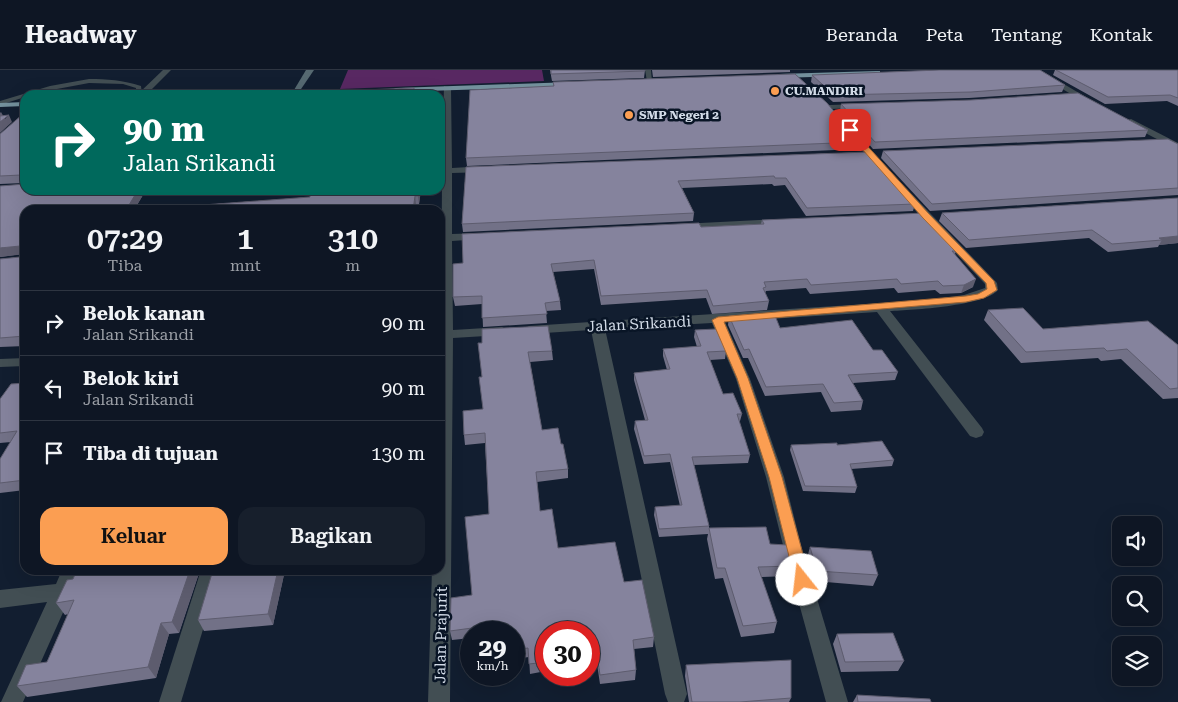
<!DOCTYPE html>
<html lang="id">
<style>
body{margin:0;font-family:"Roboto Serif",serif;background:#171f2c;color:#f1f3f6;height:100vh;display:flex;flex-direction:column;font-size:19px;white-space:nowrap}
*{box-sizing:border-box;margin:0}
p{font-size:16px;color:#9b9fa6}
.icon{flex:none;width:28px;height:28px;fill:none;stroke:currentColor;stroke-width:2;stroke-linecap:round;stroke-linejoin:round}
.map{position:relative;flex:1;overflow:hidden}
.drawer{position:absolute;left:20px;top:135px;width:425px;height:370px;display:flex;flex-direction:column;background:#0e1624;border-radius:15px;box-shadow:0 5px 20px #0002,0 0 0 1px #2e3541}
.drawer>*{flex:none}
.guide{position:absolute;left:20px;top:20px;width:425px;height:105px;border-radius:15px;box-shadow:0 5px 20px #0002,0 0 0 1px #2e3541;background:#00695c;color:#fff;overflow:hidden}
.tools{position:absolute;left:1112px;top:446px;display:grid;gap:10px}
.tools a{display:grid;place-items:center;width:50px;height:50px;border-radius:10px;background:#0e1624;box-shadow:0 5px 20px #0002,0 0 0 1px #2e3541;font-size:25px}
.speed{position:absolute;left:460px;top:551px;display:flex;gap:10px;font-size:25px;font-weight:700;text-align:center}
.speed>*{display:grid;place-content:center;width:65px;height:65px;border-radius:50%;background:#0e1624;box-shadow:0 5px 20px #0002,0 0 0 1px #2e3541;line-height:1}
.speed small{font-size:12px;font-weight:400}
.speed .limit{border:8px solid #d22;background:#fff;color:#111}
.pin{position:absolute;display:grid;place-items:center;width:42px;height:42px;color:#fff;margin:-21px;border-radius:10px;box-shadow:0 2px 8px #0006}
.me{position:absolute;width:55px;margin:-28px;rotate:344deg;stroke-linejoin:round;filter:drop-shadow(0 0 4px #0008)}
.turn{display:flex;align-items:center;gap:18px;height:105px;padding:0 20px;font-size:22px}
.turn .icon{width:65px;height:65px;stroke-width:2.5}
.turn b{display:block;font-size:35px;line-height:42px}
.eta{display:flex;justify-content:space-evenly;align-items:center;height:85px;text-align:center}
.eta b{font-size:30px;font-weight:600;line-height:35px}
.action{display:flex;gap:10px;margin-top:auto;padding:10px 20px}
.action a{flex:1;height:58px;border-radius:15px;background:#fb9e52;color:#111;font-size:20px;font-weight:600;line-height:58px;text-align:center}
.action a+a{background:#171f2c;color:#f1f3f6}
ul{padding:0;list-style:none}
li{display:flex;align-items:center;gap:15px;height:65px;padding:0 20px;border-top:1px solid #2e3541}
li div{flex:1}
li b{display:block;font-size:19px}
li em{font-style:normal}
header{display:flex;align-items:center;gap:30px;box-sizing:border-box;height:70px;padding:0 25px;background:#0e1624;border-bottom:1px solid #2e3541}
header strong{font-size:24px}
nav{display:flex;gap:28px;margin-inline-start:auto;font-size:18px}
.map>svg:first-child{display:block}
</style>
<header>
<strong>Headway</strong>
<nav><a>Beranda</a><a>Peta</a><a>Tentang</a><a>Kontak</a></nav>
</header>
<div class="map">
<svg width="1178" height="632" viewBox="0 0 1178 632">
<rect width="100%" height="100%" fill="#121e30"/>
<path fill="#582862" d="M 348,0 L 542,0 L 544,11 L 340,19 Z"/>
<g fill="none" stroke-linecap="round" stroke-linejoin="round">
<g fill="#424e53" fill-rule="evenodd">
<path d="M 645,0 L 651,0 L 652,12 L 647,11 Z"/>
<path d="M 89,9 C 107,9 123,10 141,16 L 142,25 L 136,25 L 136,18 L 123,14 L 89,13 L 25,25 L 25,27 L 0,35 L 0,31 L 50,16 Z"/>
</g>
<g fill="#424e53" fill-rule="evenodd">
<path d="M 163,0 L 171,0 L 146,25 L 137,25 Z"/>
<path d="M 1031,0 L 1040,0 L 1096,33 L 1089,35 Z"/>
<path d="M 444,16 L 451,18 L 452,98 L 486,96 L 491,99 L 486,102 L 452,103 L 452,164 L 481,163 L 487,166 L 481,169 L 452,171 L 453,260 L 502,257 L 509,261 L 502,265 L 453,268 L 450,632 L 428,632 L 432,500 L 440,500 L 442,104 L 440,104 L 440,98 L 442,98 Z"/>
<path d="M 861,34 L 864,34 L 864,38 L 830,39 L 826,37 L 830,35 Z"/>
<path d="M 1131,49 L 1178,73 L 1178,80 L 1128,54 L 1128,50 Z"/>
<path d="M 847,55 L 850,56 L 884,95 L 884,99 L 878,99 L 844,60 L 843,58 Z"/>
<path d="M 902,117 L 906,118 L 997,213 L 998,220 C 985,236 912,240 890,241 L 982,358 L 984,362 L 982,366 L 976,368 L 970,366 L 877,242 L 725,252 L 750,309 L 784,407 L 801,475 L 848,632 L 826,632 L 783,475 L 766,407 L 736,309 L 712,253 L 605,259 L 687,624 L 684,632 L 668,632 L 665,624 L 591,260 L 529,264 L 522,260 L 529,256 L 929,230 L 964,225 L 985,218 L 985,214 L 898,122 L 897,120 L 898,118 Z"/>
<path d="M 781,149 L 785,150 L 787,152 L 785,154 L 681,160 L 675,157 L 681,154 Z"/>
<path d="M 25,288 L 25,296 L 0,297 L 0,289 Z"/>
<path d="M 62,500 L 82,500 L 23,632 L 1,632 L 47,532 L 0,538 L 0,520 L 56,514 Z"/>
<path d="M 201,500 L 221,500 L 181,632 L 159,632 Z"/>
</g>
<path fill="#566971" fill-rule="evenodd" d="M 306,0 L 314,0 L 297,25 L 291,25 Z"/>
<g fill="#73909c" fill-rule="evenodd">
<path d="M 877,1 L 880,1 L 880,5 L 778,8 L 774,6 L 778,4 Z"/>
<path d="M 572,12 L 575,12 L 575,16 L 396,22 L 392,20 L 396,18 Z"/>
<path d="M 355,20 L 358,20 L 358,24 L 263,25 L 267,23 Z"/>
<path d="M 25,32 L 25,36 L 0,37 L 0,33 Z"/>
</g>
</g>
<g fill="#727187">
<path d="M 550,0 L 645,0 L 644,8 L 552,11 Z"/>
<path d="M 652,0 L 790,0 L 790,2 L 653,7 Z"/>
<path d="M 1055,0 L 1178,0 L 1178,36 L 1167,31 L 1105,34 L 1053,5 Z"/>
<path d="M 812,5 L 1065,15 L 1062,22 L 969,28 L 833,32 L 811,12 Z"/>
<path d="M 553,12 L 860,72 L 858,79 L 467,96 L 466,88 L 553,16 Z"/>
<path d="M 841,34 L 1148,60 L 1145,67 L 873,79 L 840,41 Z"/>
<path d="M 25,44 L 25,120 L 146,120 L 134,140 L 25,140 L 25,276 L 0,277 L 0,189 L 20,187 L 22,184 L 0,187 L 25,114 L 24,113 L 0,114 L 0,64 Z"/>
<path d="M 1178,74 L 1178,125 L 930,141 L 881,88 L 883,81 Z"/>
<path d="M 868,82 L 915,134 L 913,141 L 806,146 L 785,115 L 774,116 L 772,114 L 682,118 L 694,143 L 693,151 L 463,162 L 462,154 L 466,97 Z"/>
<path d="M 310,120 L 421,120 L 419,134 L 416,134 L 416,140 L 136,140 L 310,127 Z"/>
<path d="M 1178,128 L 1178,173 L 1159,175 L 1158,177 L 1108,182 L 1089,168 L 966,178 L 939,151 L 942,143 Z"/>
<path d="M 762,150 L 952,171 L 950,175 L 956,181 L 955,184 L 973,217 L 961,223 L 940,224 L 935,220 L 898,223 L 894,218 L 810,224 L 806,218 L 766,221 L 765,223 L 769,231 L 767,240 L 712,244 L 706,228 L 601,235 L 594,199 L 553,202 L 560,231 L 561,240 L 546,241 L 547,253 L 483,257 L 482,234 L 455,236 L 453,227 L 463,193 L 701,157 L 761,154 Z"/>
<path d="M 988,240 L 1043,259 L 1178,275 L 1178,328 L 1163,329 L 1121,289 L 1101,291 L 1098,288 L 1021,293 L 984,250 Z"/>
<path d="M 729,246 L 780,258 L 873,280 L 898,302 L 895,310 L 853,313 L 863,331 L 861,340 L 831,342 L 821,322 L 765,326 L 748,288 L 743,288 L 728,255 Z"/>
<path d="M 695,260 L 726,281 L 725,289 L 710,290 L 723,324 L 742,344 L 740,351 L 739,351 L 750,385 L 748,393 L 694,395 L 709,456 L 709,458 L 770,474 L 793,496 L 790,506 L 761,507 L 777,552 L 774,563 L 741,567 L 723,508 L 715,509 L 707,469 L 708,464 L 659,467 L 654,445 L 655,437 L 680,436 L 670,392 L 644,394 L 634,359 L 635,351 L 645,350 L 634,310 L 634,303 L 667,300 L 663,286 L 663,279 L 697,277 L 694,267 Z"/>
<path d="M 482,273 L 552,281 L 553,290 L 530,292 L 542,360 L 561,374 L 568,399 L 568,408 L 537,412 L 540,441 L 558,478 L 624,512 L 654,567 L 653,577 L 634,579 L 636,600 L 635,610 L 600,614 L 597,594 L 589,595 L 589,562 L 546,562 L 546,601 L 530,604 L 529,587 L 514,589 L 514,562 L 471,562 L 471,568 L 452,570 L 450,561 L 472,525 L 489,444 L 485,373 L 465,375 L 464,365 L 483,339 Z"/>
<path d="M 25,313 L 25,420 L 0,423 L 0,389 L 11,372 L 0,373 L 0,329 Z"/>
<path d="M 791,375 L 894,390 L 892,396 L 851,399 L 857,417 L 855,423 L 803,421 L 790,380 Z"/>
<path d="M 810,477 L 878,505 L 873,516 L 814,511 L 807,488 Z"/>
<path d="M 200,500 L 179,563 L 169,564 L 156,608 L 27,627 L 17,616 L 47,592 L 68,544 L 65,545 L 56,533 Z"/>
<path d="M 285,500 L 273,555 L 204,561 L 198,550 Z"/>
<path d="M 837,564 L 904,591 L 898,601 L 841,602 L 833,574 Z"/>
<path d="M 686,595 L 791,628 L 789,632 L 689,632 L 685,606 Z"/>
<path d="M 857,625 L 931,632 L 853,632 Z"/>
</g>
<g fill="#5d5c6e">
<path d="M 1,42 L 5,49 L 9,45 L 12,52 L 0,63 L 0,43 Z"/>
<path d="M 138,120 L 146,120 L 134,140 L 126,140 Z"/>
<path d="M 419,120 L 421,120 L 419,134 L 418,126 Z"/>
<path d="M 415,126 L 416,134 L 416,140 L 413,140 Z"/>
<path d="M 1178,166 L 1178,173 L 1159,175 L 1162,170 L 1159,168 Z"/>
<path d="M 20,176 L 25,184 L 0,187 L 0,178 Z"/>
<path d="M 976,209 L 973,217 L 961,223 L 964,215 Z"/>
<path d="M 190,500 L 200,500 L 179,563 L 172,552 Z"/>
<path d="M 278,500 L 285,500 L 273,555 L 268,544 Z"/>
<path d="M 161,553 L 169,564 L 156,608 L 148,597 Z"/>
</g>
<g fill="#85839d" stroke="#5d5c6e">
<path d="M 551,0 L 645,0 L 645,1 L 551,4 Z"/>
<path d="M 939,0 L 1040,0 L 1065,15 L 971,22 L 834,25 L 812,5 Z"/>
<path d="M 1056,0 L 1178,0 L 1178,28 L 1170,25 L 1108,27 Z"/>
<path d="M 795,4 L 827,33 L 860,72 L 466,88 L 470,20 L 554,16 L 553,12 Z"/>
<path d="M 414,18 L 414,21 L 433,20 L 432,25 L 336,25 L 337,21 Z"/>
<path d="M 1078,23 L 1148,60 L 875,72 L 841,34 L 971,30 Z"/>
<path d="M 23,44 L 25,44 L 25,111 L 23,110 L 21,105 L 0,106 L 0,64 Z"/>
<path d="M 9,45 L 0,52 L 0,46 Z"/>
<path d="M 1168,69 L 1178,74 L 1178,118 L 932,134 L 883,81 Z"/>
<path d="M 868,82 L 915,134 L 807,138 L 786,108 L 775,108 L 774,106 L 678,111 L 694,143 L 462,154 L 466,97 Z"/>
<path d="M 25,114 L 25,120 L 138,120 L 126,140 L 25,140 L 25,266 L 0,268 L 0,189 L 20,187 L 22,185 L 22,178 L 20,176 L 0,178 L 0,116 Z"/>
<path d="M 310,120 L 419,120 L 418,126 L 415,126 L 413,140 L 136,140 L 310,127 Z"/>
<path d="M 1178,128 L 1178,166 L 1159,168 L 1162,170 L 1112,174 L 1092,160 L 969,170 L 942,143 Z"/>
<path d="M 925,143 L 952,171 L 946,171 L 956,181 L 952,181 L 976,209 L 964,215 L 943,216 L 938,211 L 901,214 L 897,209 L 811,215 L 807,209 L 764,212 L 766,217 L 763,218 L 769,231 L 713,236 L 707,220 L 601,226 L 594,190 L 551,194 L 560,231 L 545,233 L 547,244 L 482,248 L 482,226 L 453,227 L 453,194 L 463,193 L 462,164 L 699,153 L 701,157 L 764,154 L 762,150 Z"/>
<path d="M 1023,238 L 1043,259 L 1148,251 L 1178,275 L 1178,318 L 1170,319 L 1127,279 L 1107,281 L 1104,278 L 1026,282 L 988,240 Z"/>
<path d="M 774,243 L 780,258 L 852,250 L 873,280 L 882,280 L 898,302 L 848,305 L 863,331 L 834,333 L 823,314 L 766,317 L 749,279 L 744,280 L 729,246 Z"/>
<path d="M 548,256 L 552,281 L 528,282 L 542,360 L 558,358 L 561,374 L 563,374 L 568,399 L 536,402 L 540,441 L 552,439 L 558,478 L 615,472 L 624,512 L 642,510 L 654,567 L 633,570 L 636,600 L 600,605 L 597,584 L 589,586 L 589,562 L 546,562 L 546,592 L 529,594 L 528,578 L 514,580 L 514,562 L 472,562 L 472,558 L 450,561 L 451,528 L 472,525 L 465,447 L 489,444 L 485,363 L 464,365 L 463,341 L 483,339 L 479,307 L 482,307 L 478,273 L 482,273 L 482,259 Z"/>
<path d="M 716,259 L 726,281 L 707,282 L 723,324 L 733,323 L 742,344 L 737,344 L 750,385 L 692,387 L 709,456 L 659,459 L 655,437 L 682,435 L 670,384 L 644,386 L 635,351 L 648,350 L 634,303 L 670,299 L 663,279 L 701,276 L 695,260 Z"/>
<path d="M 25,313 L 25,410 L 0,413 L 0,389 L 17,361 L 0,363 L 0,329 L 11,314 Z"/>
<path d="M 882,371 L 894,390 L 850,394 L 857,417 L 805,416 L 791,375 L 837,373 L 837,375 Z"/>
<path d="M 25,421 L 25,427 L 22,427 Z"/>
<path d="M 766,457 L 770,474 L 787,475 L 793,496 L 758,497 L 777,552 L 743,556 L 725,498 L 717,498 L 709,458 Z"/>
<path d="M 810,477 L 871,481 L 878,505 L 817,501 Z"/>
<path d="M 77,500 L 190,500 L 172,552 L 161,553 L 148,597 L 17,616 L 26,595 L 47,592 L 74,530 L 56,533 L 67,510 L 73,509 Z"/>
<path d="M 213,500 L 278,500 L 268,544 L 198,550 Z"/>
<path d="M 893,563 L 904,591 L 845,592 L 837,564 Z"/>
<path d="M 791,590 L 791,628 L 740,632 L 692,632 L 686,595 Z"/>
<path d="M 857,625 L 930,629 L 931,632 L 858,632 Z"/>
</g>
<path fill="#fb9e52" stroke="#a36735" d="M 847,59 L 852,59 L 929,144 L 994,211 L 997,220 L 984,228 L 966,232 L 724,252 L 748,308 L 782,407 L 810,510 L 808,514 L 802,516 L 797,514 L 795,510 L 769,407 L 737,308 L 712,250 L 718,247 L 966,226 L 978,224 L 987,219 L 986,213 L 923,148 L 847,62 Z"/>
<g fill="#fb9e52" stroke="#091526" stroke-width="2">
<circle cx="775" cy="21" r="5"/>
<circle cx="629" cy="45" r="5"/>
</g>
<g text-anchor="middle" stroke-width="5" stroke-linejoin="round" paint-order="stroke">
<g font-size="12" font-weight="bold" fill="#d3dce8" stroke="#091526" text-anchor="start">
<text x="785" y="25">CU.MANDIRI</text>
<text x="639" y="49">SMP Negeri 2</text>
</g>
<g font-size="15" fill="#d3dce8" stroke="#091526">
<text transform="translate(639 254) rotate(-3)" y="5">Jalan Srikandi</text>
<text transform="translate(441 565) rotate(-89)" y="5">Jalan Prajurit</text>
</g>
</g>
</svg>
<div class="tools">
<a><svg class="icon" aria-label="sound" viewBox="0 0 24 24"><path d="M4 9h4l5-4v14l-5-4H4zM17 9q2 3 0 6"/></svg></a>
<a><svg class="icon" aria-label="search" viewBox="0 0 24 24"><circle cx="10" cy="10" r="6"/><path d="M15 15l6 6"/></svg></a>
<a><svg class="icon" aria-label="layers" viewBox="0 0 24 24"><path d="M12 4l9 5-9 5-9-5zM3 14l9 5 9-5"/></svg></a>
</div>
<div class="speed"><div>29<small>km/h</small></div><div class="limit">30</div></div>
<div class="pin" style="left:850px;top:60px;background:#d93025"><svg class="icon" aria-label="arrive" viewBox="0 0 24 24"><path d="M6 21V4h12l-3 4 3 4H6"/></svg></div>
<svg class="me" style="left:802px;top:510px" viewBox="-20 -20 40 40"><circle r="19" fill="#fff"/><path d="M0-13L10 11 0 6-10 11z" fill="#fb9e52"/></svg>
<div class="guide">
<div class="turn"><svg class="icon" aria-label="right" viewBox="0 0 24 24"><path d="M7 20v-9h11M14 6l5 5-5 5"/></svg><div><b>90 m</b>Jalan Srikandi</div></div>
</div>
<section class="drawer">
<div class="eta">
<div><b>07:29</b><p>Tiba</p></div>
<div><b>1</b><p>mnt</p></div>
<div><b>310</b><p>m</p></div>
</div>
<ul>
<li><svg class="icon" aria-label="right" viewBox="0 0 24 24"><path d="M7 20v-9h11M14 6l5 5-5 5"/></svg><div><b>Belok kanan</b><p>Jalan Srikandi</p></div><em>90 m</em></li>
<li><svg class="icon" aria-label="left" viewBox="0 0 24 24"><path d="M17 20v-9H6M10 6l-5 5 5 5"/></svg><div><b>Belok kiri</b><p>Jalan Srikandi</p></div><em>90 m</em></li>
<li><svg class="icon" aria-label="arrive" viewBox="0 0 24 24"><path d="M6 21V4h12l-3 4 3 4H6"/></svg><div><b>Tiba di tujuan</b></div><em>130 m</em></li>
</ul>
<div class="action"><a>Keluar</a><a>Bagikan</a></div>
</section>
</div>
